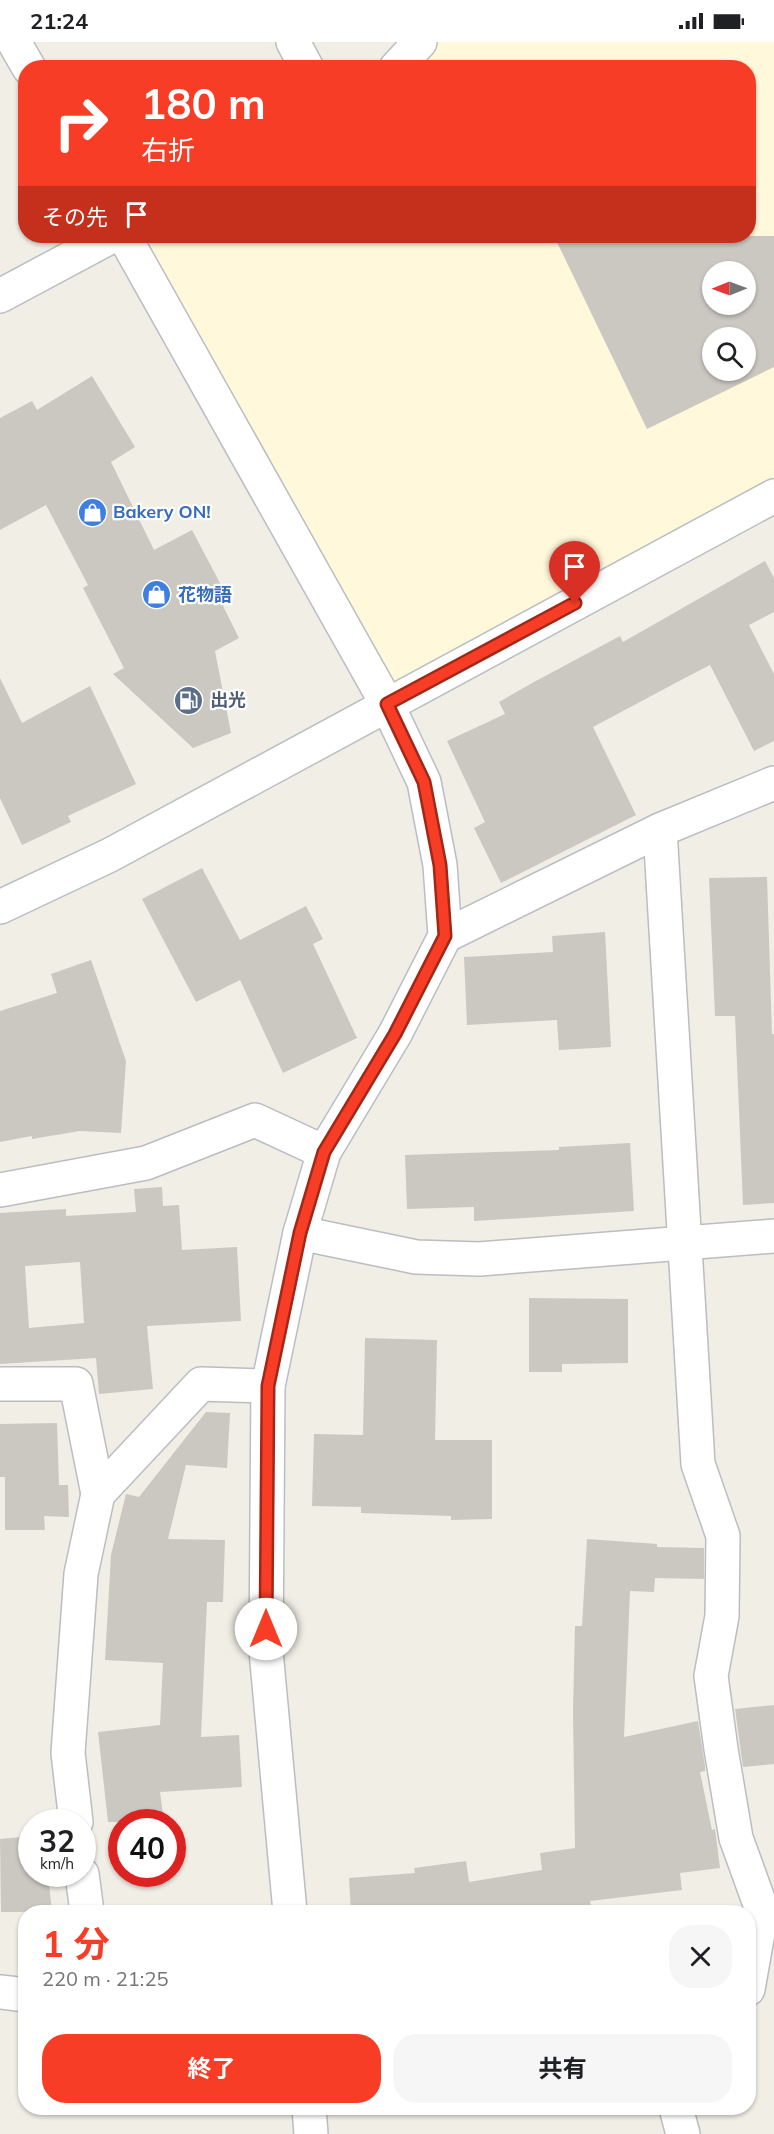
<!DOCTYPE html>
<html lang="ja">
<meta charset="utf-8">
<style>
body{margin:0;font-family:Mulish,"Noto Sans JP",sans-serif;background:#f6f6f6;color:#202124;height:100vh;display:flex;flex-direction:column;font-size:22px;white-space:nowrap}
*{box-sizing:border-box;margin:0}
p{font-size:20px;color:#757577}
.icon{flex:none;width:33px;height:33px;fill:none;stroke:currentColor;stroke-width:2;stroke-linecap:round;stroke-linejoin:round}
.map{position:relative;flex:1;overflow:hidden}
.side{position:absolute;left:18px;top:1863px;width:738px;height:210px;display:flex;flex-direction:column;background:#fff;border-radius:24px;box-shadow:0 2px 4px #0004}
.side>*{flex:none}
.top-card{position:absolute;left:18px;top:18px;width:738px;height:183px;border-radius:24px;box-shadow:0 2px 4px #0004;background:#f73d25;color:#fff;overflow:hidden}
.needle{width:39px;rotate:269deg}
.fabs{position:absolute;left:702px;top:219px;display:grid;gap:12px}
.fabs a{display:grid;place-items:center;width:54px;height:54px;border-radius:50%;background:#fff;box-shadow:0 2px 4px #0004;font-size:30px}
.speed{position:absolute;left:18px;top:1767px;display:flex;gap:12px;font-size:30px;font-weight:700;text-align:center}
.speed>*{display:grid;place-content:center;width:78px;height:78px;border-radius:50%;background:#fff;box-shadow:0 2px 4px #0004;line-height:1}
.speed small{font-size:15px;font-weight:400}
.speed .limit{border:9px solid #d22;background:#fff;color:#111}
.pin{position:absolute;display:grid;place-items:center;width:51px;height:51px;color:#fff;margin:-62px -26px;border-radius:50% 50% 50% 0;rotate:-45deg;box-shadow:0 0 6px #0007}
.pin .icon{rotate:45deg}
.me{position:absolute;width:66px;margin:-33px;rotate:0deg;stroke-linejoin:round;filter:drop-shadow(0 0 4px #0008)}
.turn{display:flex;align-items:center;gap:21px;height:126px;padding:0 24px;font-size:27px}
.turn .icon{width:78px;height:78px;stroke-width:2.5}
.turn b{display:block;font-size:42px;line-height:51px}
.then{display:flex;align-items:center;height:57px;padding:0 24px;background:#0003;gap:12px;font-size:22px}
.round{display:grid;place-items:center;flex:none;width:63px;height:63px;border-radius:24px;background:#f6f6f6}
.overview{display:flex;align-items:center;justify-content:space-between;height:102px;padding:0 24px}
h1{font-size:36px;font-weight:700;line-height:45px;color:#f73d25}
.action{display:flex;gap:12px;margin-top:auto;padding:12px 24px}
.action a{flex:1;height:69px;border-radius:24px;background:#f73d25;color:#fff;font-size:24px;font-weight:700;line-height:69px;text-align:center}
.action a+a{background:#f6f6f6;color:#202124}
.status{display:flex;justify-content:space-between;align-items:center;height:42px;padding:0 30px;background:#fff;direction:ltr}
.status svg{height:16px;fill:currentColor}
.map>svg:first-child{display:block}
</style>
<div class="status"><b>21:24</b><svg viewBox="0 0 49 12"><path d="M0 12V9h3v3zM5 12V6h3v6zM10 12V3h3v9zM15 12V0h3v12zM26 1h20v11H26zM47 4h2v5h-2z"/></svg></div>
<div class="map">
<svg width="774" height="2092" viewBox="0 0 774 2092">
<rect width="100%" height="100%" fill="#f0eee5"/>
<path fill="#fff8db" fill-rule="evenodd" d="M 420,0 L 774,0 L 774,454 L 387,662 L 124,194 L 748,194 L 748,26 L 396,25 ZM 712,230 L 746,230 L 746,262 L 712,262 ZM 712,296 L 746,296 L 746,328 L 712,328 Z"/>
<g fill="#cbc8c2" fill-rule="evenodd">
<path d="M 554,194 L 774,194 L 774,325 L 647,387 ZM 712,230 L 746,230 L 746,262 L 712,262 ZM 712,296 L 746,296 L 746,328 L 712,328 Z"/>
<path d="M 92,334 L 135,405 L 111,420 L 154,508 L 192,488 L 230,560 L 223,564 L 239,596 L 215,609 L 231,691 L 193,706 L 113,632 L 124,626 L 83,546 L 88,543 L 46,463 L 0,488 L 0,376 L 32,359 L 37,368 Z"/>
<path d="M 765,519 L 774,536 L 774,570 L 749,583 L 774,632 L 774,699 L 754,709 L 710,623 L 683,637 L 593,685 L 636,773 L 501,841 L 474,786 L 485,780 L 447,699 L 505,672 L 499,660 L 534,640 L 620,594 L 623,600 Z"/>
<path d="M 0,636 L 22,681 L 90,644 L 136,742 L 68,774 L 71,780 L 22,803 L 0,756 Z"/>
<path d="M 202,826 L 240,898 L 306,864 L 323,897 L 313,902 L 357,996 L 283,1031 L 240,938 L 196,960 L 142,857 Z"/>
<path d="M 767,835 L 772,992 L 774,992 L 774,1161 L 743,1163 L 735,974 L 715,974 L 709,836 Z"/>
<path d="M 605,890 L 611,1005 L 559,1008 L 557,978 L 467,983 L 464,915 L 553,910 L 552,894 Z"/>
<path d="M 91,918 L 126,1019 L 121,1091 L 80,1089 L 32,1097 L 32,1094 L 0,1100 L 0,969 L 57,951 L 51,932 Z"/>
<path d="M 630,1101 L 634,1169 L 474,1179 L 474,1165 L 407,1167 L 405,1113 L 559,1108 L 559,1105 Z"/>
<path d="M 162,1145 L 163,1164 L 179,1163 L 182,1208 L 237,1205 L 241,1279 L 147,1284 L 153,1347 L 99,1352 L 96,1316 L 0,1322 L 0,1171 L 66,1167 L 66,1174 L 136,1170 L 134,1147 ZM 80,1220 L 84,1281 L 29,1286 L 25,1224 Z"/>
<path d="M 529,1256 L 628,1257 L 628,1321 L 562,1322 L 562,1330 L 529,1330 Z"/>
<path d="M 365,1296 L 437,1298 L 435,1398 L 492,1398 L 492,1477 L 451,1478 L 451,1474 L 361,1471 L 361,1465 L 312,1464 L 314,1392 L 363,1393 Z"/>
<path d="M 206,1370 L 230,1371 L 227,1426 L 186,1423 L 168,1497 L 225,1498 L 223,1560 L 207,1560 L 201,1695 L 239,1693 L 242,1745 L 160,1750 L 164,1780 L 108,1780 L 98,1690 L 160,1683 L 163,1621 L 105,1618 L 111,1513 L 126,1452 L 139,1455 Z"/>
<path d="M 57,1381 L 59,1443 L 68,1443 L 69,1475 L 44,1474 L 45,1488 L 5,1488 L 5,1435 L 0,1435 L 0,1382 Z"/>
<path d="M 587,1497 L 657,1502 L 657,1505 L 704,1506 L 704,1537 L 655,1536 L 654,1550 L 630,1549 L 624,1695 L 698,1679 L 705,1724 L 705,1729 L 700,1730 L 712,1788 L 715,1787 L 720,1826 L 680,1831 L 682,1848 L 590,1859 L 592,1870 L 351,1870 L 349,1836 L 415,1831 L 414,1826 L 466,1819 L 469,1840 L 542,1828 L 540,1811 L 575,1806 L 573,1669 L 575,1584 L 582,1584 Z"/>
<path d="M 774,1663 L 774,1722 L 743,1725 L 735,1667 Z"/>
<path d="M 32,1794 L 32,1832 L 48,1832 L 52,1870 L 1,1870 L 0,1797 Z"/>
</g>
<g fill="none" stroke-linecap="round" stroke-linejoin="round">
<defs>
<g id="street">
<path d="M 293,0 L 307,26"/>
<path d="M 660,788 L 698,1422 L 723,1494 L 722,1574 L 711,1634 L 721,1707 L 736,1796 L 762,1868 L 748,1947"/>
<path d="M 0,1148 L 146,1121 L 255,1078 L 324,1110"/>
<path d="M 300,1191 L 416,1215 L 479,1217 L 774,1194"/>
<path d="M 0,1342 L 76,1342 L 98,1452"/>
<path d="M 76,1780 L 68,1711 L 81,1532 L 98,1452 L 201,1342 L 268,1344"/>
<path d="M 82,1832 L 87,1870"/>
<path d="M 0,1950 L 26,1953"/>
<path d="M 676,2066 L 683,2092"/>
</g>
<g id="secondary">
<path d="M 14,0 L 29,26"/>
<path d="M 396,26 L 420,0"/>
<path d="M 124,194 L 387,662 L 424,740 L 440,823 L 445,894 L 395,992 L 324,1110 L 300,1191 L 268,1344 L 266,1609 L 290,1870"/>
<path d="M 0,254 L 112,194"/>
<path d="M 0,865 L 110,813 L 774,454"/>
<path d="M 445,894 L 660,788 L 774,741"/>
<path d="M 309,2066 L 311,2092"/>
</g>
</defs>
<use href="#street" stroke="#babdc2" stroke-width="36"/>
<use href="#secondary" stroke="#babec4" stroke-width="36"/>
<use href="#street" stroke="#fff" stroke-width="33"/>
<use href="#secondary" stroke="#fff" stroke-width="33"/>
</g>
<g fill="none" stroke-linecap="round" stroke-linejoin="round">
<defs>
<path id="route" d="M 266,1587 L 268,1344 L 300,1191 L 324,1110 L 395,992 L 445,894 L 440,823 L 424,740 L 387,662 L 575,561"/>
</defs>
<use href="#route" stroke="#a12818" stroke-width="15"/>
<use href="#route" stroke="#f73d25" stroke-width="10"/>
</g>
<defs>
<symbol id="shop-disc" viewBox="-11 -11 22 22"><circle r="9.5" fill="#3f7fe0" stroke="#fff"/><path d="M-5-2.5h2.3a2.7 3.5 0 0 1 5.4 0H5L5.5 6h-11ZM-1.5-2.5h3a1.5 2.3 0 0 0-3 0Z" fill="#fff"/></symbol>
<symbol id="fuel-disc" viewBox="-11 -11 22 22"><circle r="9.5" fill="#5c6f8a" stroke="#fff"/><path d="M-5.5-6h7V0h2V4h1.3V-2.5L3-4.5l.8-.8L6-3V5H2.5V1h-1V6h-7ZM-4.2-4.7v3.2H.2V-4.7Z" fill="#fff"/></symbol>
</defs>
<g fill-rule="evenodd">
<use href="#shop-disc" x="76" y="454" width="33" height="33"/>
<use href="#shop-disc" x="140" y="536" width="33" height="33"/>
<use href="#fuel-disc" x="172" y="642" width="33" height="33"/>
</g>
<g text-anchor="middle" stroke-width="4.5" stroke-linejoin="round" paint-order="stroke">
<g font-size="18" font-weight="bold" fill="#366cbe" stroke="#fff" text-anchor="start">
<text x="113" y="476">Bakery ON!</text>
<text x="178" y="559">花物語</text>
</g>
<g font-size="18" font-weight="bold" fill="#4e5e75" stroke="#fff" text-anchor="start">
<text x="210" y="664">出光</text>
</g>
</g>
</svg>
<div class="fabs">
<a><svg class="needle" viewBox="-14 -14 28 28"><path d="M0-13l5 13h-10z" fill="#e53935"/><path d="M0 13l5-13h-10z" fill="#757577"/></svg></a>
<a><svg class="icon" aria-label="search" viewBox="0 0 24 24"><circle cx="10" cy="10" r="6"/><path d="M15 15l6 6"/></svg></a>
</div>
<div class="speed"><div>32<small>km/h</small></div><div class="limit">40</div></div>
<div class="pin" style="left:575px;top:561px;background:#d93025"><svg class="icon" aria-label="arrive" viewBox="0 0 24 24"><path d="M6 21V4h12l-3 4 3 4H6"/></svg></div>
<svg class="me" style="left:266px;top:1587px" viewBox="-20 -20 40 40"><circle r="19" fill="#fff"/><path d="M0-13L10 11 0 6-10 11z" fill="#f73d25"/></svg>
<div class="top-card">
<div class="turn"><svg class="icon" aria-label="right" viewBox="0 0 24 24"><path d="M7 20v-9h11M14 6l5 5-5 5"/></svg><div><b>180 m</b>右折</div></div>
<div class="then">その先<svg class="icon" aria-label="arrive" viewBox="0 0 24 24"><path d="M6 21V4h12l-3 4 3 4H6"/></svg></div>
</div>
<section class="side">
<div class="overview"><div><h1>1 分</h1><p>220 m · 21:25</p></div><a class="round"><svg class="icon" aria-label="close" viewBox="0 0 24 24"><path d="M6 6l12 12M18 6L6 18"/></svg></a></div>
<div class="action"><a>終了</a><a>共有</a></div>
</section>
</div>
